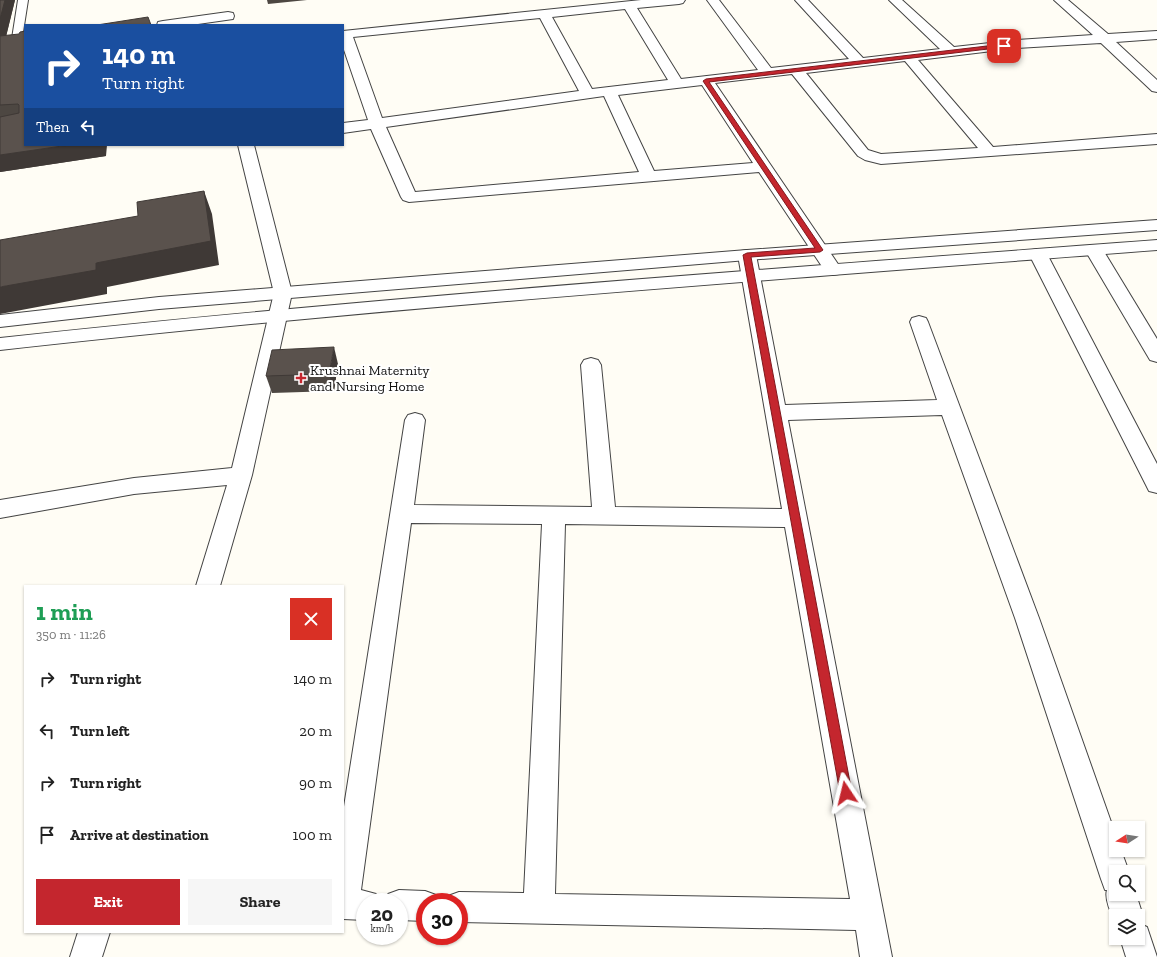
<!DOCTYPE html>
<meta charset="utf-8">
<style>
body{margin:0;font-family:"Zilla Slab",serif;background:#f6f6f6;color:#222;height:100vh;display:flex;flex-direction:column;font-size:15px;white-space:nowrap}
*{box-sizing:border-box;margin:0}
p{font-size:13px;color:#767676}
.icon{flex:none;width:22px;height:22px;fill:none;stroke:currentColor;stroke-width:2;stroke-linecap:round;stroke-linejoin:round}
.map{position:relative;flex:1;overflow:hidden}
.drawer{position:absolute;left:24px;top:585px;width:320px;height:348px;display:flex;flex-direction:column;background:#fff;border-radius:0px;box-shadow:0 1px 3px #0004}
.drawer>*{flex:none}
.banner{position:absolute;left:24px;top:24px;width:320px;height:122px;border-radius:0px;box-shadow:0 1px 3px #0004;background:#1a4fa0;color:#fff;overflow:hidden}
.needle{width:26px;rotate:258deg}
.controls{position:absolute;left:1109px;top:821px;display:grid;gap:8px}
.controls a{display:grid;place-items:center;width:36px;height:36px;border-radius:0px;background:#fff;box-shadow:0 1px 3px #0004;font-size:20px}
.speed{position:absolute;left:356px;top:893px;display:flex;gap:8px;font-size:20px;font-weight:700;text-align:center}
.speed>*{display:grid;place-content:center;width:52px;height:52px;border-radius:50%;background:#fff;box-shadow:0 1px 3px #0004;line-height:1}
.speed small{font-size:10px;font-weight:400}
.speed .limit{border:6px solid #d22;background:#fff;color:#111}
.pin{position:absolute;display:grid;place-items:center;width:34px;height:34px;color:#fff;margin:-17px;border-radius:8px;box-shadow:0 2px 6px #0006}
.me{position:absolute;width:44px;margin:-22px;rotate:350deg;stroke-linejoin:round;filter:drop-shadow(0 0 3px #0008)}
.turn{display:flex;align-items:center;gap:14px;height:84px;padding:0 12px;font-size:18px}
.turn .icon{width:52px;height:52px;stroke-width:2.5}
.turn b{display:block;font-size:28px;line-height:34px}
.then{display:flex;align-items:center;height:38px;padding:0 12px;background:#0003;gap:8px;font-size:15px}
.round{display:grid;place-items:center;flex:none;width:42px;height:42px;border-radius:0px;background:#f6f6f6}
.head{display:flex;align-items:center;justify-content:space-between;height:68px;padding:0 12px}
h1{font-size:24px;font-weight:700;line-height:30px;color:#1e9e55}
.button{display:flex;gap:8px;margin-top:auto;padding:8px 12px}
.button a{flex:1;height:46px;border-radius:0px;background:#c4262e;color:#fff;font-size:16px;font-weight:700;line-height:46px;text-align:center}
.button a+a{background:#f6f6f6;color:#222}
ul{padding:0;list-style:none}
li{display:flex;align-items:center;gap:12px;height:52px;padding:0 12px}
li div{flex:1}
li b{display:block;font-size:15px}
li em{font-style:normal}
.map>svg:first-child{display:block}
</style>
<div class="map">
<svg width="1157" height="957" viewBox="0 0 1157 957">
<rect width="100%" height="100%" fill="#fffdf5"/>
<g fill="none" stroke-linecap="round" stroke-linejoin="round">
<defs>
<path id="service" d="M 18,0 L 28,0 L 21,45 L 16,48 L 11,45 Z"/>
<g id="minor">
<path d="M 641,0 L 685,0 L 683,3 L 679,4 L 637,8 L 681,79 L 758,70 L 707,0 L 719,0 L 771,68 L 849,59 L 795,0 L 808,0 L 863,58 L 940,49 L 889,0 L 902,0 L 954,47 L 1017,40 L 1093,35 L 1054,0 L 1068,0 L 1108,34 L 1157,31 L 1157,39 L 1116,42 L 1157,80 L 1157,92 L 1152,91 L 1101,43 L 1017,48 L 918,60 L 993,147 L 1157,134 L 1157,144 L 881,164 L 865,160 L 858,156 L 792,74 L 715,83 L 842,270 L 839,274 L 833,275 L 827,274 L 759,172 L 409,202 L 403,200 L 401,197 L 371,129 L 343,133 L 343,123 L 368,120 L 343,47 L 343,31 ZM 625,9 L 668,80 L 592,89 L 552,17 ZM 540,18 L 579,91 L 382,118 L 353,37 ZM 905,61 L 978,148 L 881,154 L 868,150 L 806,73 ZM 702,85 L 753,163 L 654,171 L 618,95 ZM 604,96 L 639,172 L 415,192 L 386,127 Z"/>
<path d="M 228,12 L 233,13 L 234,16 L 233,19 L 191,25 L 157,25 L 158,22 L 163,21 Z"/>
<path d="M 238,145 L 254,145 L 292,293 L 252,475 L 220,586 L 196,586 L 227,485 L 134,494 L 0,518 L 0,500 L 134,478 L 232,468 L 274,293 Z"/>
<path d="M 1094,245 L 1100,246 L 1103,250 L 1157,339 L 1157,362 L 1150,360 L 1085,250 L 1088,246 Z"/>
<path d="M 1038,249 L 1044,250 L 1047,254 L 1157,464 L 1157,493 L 1149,491 L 1146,485 L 1029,254 L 1032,250 Z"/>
<path d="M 747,250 L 753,251 L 756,255 L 785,405 L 937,400 L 910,322 L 912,318 L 919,316 L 926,318 L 928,322 L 1039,618 L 1116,836 L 1116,850 L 1121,850 L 1129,872 L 1116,872 L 1116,894 L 1136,894 L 1143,916 L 1140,924 L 1147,927 L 1157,957 L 1126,957 L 1120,938 L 1138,938 L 1138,916 L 1116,916 L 1116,924 C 1112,916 1104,899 1107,890 L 1105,890 L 1101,879 L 1015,618 L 942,415 L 788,420 L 892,957 L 860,957 L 856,930 L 459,922 L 459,902 L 446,902 L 448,896 L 459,892 L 524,893 L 542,524 L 411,523 L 361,890 L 376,894 L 379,902 L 365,902 L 365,920 L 343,919 L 343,813 L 405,420 L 408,415 L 415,413 L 422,415 L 425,420 L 414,505 L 592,507 L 581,365 L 584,360 L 591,358 L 598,360 L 601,365 L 615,507 L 782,509 L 738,255 L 741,251 ZM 565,524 L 785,527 L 850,899 L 555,894 Z"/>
<path d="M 399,890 L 425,891 L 436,895 L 439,902 L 425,902 L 425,921 L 399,920 L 399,902 L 385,902 L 388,894 Z"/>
<path d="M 78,932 L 110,932 L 102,957 L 70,957 Z"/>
</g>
<g id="tertiary">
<path d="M 1157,220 L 1157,230 L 747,260 L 159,309 L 0,327 L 0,315 L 159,297 L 747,250 Z"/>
<path d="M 1157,240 L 1157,250 C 771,280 385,307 0,350 L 0,338 C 385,296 771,269 1157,240 Z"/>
</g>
</defs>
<use href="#service" stroke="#444" stroke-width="2"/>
<use href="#minor" stroke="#444" stroke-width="2"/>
<use href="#tertiary" stroke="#444" stroke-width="2"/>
<use href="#service" fill="#fff" fill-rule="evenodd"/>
<use href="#minor" fill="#fff" fill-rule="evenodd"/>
<use href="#tertiary" fill="#fff" fill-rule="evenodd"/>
</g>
<g fill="#4d4742">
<path d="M 0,0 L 15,0 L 6,36 L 106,156 L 0,172 Z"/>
<path d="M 267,0 L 307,0 L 268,4 Z"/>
<path d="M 338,364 L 334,391 L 272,393 L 266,376 Z"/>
</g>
<g fill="#3f3936">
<path d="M 5,0 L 15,0 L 5,41 L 0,42 L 0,19 Z"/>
<path d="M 69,145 L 107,145 L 106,156 L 0,172 L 0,155 Z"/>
<path d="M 204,191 L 212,214 L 219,265 L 107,287 L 107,294 L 0,314 L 0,287 L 96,263 Z"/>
<path d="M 334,347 L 338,364 L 334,391 L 329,374 Z"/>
</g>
<g fill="#5a524d" stroke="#3f3936">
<path d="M 0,0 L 5,0 L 0,19 Z"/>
<path d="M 148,17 L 151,25 L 97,25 Z"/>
<path d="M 25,31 L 25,145 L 69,145 L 0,155 L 0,117 L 19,113 L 19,105 L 18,104 L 0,105 L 0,36 L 19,34 L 20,32 Z"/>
<path d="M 204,191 L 211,241 L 96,263 L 96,270 L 0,287 L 0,240 L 138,216 L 137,202 Z"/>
<path d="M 334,347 L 329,374 L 266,376 L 272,350 Z"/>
</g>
<path fill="#c4262e" stroke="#7f191e" d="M 1004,44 L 1006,46 L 1005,47 L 709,82 L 823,250 L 820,252 L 751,257 L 852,793 L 850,797 L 846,799 L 842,797 L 840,793 L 743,255 L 747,253 L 815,248 L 703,81 L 706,79 Z"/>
<path fill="#c4262e" stroke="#fff" stroke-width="1.5" d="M299 372h4v4h4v4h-4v4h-4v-4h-4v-4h4z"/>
<g text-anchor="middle" stroke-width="4" stroke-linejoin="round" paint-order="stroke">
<g font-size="14" fill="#111" stroke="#fff" text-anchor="start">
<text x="310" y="375">Krushnai Maternity<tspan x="310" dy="16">and Nursing Home</tspan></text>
</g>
</g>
</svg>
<div class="controls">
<a><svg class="needle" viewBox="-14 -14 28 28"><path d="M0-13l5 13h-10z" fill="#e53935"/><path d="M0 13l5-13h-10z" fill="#767676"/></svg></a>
<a><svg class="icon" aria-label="search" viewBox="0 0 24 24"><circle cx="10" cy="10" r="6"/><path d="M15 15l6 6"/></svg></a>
<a><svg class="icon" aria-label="layers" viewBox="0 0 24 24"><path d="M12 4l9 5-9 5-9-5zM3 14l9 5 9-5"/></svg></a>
</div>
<div class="speed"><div>20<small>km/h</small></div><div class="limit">30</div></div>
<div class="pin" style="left:1004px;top:46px;background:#d93025"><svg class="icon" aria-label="arrive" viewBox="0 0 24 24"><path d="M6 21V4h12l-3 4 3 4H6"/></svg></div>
<svg class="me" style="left:846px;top:793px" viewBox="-20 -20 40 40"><path d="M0-17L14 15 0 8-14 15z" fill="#c4262e" stroke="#fff" stroke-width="4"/></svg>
<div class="banner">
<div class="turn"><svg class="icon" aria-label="right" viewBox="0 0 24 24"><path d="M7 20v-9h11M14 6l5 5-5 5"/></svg><div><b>140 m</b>Turn right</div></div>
<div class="then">Then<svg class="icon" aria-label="left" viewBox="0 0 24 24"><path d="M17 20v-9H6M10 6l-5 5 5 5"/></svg></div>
</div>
<section class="drawer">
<div class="head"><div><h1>1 min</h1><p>350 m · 11:26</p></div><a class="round" style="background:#d93025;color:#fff"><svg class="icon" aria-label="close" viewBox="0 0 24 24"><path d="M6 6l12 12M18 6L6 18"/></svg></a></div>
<ul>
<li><svg class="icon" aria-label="right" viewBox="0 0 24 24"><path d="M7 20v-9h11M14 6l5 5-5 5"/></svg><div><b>Turn right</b></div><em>140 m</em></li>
<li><svg class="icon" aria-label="left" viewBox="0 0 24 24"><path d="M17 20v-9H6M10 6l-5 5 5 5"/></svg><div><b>Turn left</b></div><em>20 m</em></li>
<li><svg class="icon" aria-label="right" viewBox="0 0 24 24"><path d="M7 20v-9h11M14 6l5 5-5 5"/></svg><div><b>Turn right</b></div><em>90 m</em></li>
<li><svg class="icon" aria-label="arrive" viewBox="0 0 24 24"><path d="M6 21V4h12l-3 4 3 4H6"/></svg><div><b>Arrive at destination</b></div><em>100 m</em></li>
</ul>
<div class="button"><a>Exit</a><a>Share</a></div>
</section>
</div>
